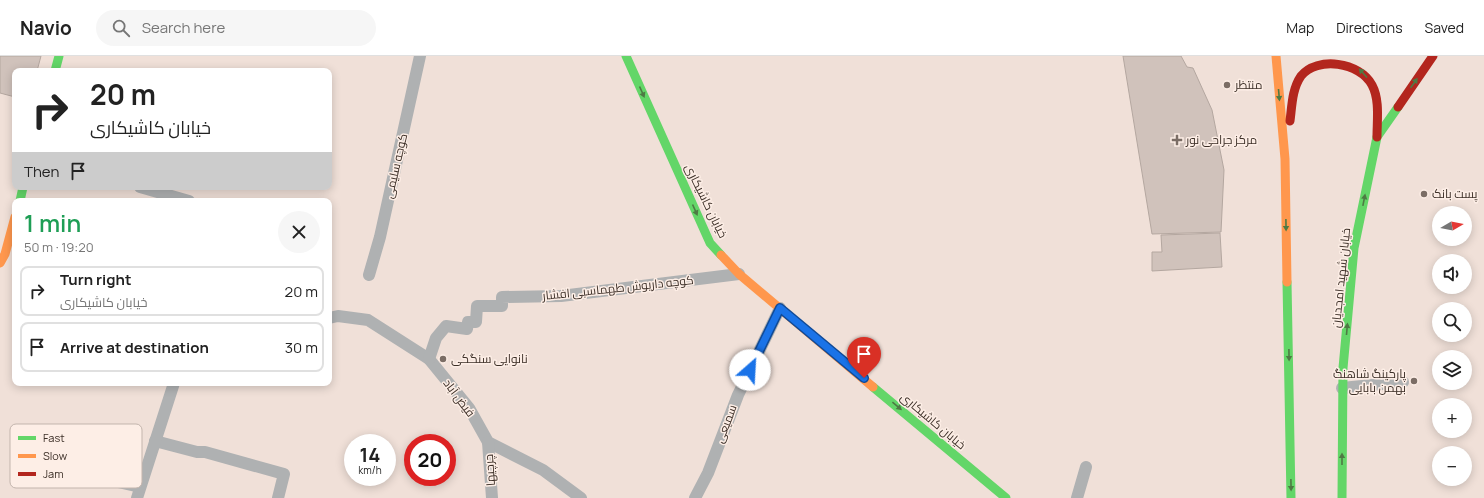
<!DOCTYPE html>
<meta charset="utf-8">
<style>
body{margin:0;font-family:Manrope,Cairo,sans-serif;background:#f6f6f6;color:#222;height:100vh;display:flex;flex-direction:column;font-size:15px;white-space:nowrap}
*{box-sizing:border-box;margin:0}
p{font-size:13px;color:#767676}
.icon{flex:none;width:22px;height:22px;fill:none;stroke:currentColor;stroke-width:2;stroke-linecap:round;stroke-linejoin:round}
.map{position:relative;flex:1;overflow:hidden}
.sheet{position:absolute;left:12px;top:142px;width:320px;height:188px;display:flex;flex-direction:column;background:#fff;border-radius:8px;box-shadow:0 2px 10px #0003}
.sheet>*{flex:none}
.guide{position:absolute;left:12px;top:12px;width:320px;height:122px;border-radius:8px;box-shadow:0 2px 10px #0003;background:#fff;color:#222;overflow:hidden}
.needle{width:26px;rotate:80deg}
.buttons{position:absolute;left:1432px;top:150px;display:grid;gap:8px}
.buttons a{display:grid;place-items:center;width:40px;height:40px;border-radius:50%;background:#fff;box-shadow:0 2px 10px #0003;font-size:20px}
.speed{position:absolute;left:344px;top:378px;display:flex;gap:8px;font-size:20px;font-weight:700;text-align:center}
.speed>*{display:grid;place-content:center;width:52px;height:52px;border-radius:50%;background:#fff;box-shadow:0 2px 10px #0003;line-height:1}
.speed small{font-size:10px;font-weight:400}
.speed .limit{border:6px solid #d22;background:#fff;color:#111}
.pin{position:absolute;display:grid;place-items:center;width:34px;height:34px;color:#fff;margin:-41px -17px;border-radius:50% 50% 50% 0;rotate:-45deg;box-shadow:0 0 4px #0007}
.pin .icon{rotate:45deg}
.me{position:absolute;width:44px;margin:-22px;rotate:26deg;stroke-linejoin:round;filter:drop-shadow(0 0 3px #0008)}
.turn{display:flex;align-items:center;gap:14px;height:84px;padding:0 12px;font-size:18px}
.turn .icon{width:52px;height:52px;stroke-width:2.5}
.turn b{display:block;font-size:28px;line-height:34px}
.then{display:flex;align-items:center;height:38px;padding:0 12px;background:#0003;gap:8px;font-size:15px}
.round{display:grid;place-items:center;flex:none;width:42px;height:42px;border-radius:21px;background:#f6f6f6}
.headline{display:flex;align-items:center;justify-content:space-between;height:68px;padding:0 12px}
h1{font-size:24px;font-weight:600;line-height:30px;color:#1e9e55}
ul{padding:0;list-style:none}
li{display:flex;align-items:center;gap:12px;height:50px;margin:0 8px 6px;padding:0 4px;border:2px solid #e0e0e0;border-radius:8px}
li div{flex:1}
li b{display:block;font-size:15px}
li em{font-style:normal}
header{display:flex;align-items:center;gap:24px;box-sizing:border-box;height:56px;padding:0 20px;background:#fff;border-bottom:1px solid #e0e0e0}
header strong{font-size:19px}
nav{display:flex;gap:22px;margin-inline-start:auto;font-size:14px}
.search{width:280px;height:36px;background:#f6f6f6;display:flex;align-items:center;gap:10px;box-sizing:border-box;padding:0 14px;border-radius:22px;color:#767676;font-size:15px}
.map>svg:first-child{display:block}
</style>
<header>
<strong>Navio</strong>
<div class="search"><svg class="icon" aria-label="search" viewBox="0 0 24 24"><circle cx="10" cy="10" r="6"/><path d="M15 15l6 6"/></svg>Search here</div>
<nav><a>Map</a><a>Directions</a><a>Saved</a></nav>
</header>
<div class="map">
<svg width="1484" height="442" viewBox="0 0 1484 442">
<rect width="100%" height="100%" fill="#f0e0d8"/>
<g fill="#d0c2bb" stroke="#b4a7a0">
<path d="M 0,0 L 41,0 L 37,15 L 15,15 L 15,41 L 0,37 Z"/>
<path d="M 1123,0 L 1181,0 L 1187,11 L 1193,12 L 1212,54 L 1224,114 L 1221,176 L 1152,178 Z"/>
<path d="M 1220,177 L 1222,211 L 1152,215 L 1152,196 L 1162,196 L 1161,179 Z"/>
</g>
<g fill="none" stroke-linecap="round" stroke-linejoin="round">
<g stroke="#afb1b2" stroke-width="12">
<path d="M 140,131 L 189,145"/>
<path d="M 369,219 L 380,181 L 420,0"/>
<path d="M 329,262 L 338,260 L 368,264 L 429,303 L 469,352 L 488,386 L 543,414 L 581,442"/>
<path d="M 429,303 L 436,282 L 446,270 L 467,273 L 468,266 L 476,266 L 477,250 L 502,250 L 502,241 L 561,240 L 739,218"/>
<path d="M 1342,332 L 1403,326"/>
<path d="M 155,385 L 197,396 L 205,396 L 284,418 L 278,442"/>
<path d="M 488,386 L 492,442"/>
<path d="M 57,412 L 140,431"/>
<path d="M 137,442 L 174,327"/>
<path d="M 695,442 L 708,417 L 738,339 L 780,252"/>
<path d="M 1077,442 L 1086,411"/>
</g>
<g stroke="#63d668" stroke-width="9">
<path d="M 626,0 L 710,187 L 721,199"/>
<path d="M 55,15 L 59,0"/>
<path d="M 20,145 L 23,131"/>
<path d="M 1287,226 L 1291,442"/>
<path d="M 873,331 L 1006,442"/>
<path d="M 1342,442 L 1343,312 L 1354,192 L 1377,81 L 1398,51"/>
</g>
<g stroke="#ff974d" stroke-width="9">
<path d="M 1276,0 L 1285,103 L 1287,226"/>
<path d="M 721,199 L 739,218 L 873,331"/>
<path d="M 0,207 L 5,198 L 15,161"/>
</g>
<g stroke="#b3261e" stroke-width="9">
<path d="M 1398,51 L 1433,0"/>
<path d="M 1290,65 C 1292,50 1292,33 1301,20 C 1317,0 1360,6 1372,29 C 1380,44 1377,64 1377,81"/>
</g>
</g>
<defs><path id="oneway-solid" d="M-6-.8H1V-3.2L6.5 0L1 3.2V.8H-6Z"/></defs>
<g fill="#4e7a44">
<use href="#oneway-solid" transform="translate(1363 17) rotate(-132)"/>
<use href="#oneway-solid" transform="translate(1414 27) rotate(-55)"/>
<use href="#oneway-solid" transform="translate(642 36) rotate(66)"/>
<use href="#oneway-solid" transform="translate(1279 39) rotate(85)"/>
<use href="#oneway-solid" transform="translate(1364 144) rotate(-79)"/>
<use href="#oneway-solid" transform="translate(695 154) rotate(66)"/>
<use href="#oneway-solid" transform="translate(1286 169) rotate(89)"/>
<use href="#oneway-solid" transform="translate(1347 273) rotate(-85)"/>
<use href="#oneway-solid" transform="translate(1289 299) rotate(89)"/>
<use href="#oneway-solid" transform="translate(897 350) rotate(40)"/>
<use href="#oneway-solid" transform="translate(1342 403) rotate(-90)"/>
<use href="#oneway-solid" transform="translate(1291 429) rotate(89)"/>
</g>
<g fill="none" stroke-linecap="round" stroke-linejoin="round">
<defs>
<path id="route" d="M 750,314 L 780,252 L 864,322"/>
</defs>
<use href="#route" stroke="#114b97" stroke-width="10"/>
<use href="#route" stroke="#1a73e8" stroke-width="7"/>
</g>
<g fill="#7b6d65" stroke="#fdeee6" stroke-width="1.5">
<circle cx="1227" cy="29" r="4"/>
<path d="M1175 78h4v4h4v4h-4v4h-4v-4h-4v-4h4z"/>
<circle cx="1424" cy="138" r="4"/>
<circle cx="443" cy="303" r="4"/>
<circle cx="1414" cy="325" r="4"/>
</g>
<g text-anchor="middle" stroke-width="3" stroke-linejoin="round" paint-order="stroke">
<g font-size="12" fill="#3c2f27" stroke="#fdeee6" text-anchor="start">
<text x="1235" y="33">منتظر</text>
<text x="1186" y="88">مرکز جراحی نور</text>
<text x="1432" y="142">پست بانک</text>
<text x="451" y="307">نانوایی سنگکی</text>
<text x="1406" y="322" text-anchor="end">پارکینگ شاهنگ<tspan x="1406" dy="14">بهمن بابایی</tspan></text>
</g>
<g font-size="12" fill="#3c2f27" stroke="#fdeee6">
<text transform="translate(396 110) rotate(-77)" y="4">کوچه سلیمی</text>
<text transform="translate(706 145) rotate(64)" y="4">خیابان کاشیکاری</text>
<text transform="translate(1341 222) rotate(-84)" y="4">خیابان شهید امجدیان</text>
<text transform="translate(618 232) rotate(-6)" y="4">کوچه داریوش طهماسبی افشار</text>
<text transform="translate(459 342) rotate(53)" y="4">فیض آباد</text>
<text transform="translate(933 365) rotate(40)" y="4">خیابان کاشیکاری</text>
<text transform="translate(726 368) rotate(-69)" y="4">سمیعی</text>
<text transform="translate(490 414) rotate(-94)" y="4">چرچیها</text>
</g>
</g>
<rect x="10" y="368" width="132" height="64" rx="6" fill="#fdeee6" stroke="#c3b5ad" stroke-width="1"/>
<rect x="18" y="380" width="18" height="4" fill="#63d668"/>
<rect x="18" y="398" width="18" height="4" fill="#ff974d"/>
<rect x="18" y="416" width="18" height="4" fill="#b3261e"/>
<g font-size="11" fill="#3c2f27">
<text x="43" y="386">Fast</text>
<text x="43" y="404">Slow</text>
<text x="43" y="422">Jam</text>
</g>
</svg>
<div class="buttons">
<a><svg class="needle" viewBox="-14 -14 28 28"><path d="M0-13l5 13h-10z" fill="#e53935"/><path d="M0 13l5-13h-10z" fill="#767676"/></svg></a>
<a><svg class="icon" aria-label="sound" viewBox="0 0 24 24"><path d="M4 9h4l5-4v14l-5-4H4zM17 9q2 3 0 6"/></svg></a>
<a><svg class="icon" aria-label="search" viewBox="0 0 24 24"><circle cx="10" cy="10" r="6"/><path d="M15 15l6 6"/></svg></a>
<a><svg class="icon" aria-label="layers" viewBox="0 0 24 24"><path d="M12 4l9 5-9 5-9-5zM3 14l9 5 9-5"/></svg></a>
<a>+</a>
<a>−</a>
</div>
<div class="speed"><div>14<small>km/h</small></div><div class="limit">20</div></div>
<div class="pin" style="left:864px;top:322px;background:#d93025"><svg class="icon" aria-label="arrive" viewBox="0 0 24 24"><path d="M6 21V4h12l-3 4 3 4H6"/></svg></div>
<svg class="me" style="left:750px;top:314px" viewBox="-20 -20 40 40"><circle r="19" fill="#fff"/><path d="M0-13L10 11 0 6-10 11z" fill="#1a73e8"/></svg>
<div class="guide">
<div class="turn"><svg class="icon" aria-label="right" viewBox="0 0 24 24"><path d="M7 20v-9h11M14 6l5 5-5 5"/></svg><div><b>20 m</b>خیابان کاشیکاری</div></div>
<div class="then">Then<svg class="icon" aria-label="arrive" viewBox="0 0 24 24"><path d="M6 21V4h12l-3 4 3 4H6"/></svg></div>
</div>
<section class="sheet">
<div class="headline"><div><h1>1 min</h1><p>50 m · 19:20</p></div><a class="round"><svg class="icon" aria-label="close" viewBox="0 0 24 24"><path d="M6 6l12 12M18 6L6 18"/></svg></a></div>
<ul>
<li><svg class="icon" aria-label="right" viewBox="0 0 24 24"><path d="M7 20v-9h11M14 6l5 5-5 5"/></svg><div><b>Turn right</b><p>خیابان کاشیکاری</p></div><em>20 m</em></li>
<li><svg class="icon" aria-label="arrive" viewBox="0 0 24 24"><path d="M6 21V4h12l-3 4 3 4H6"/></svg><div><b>Arrive at destination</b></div><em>30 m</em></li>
</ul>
</section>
</div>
